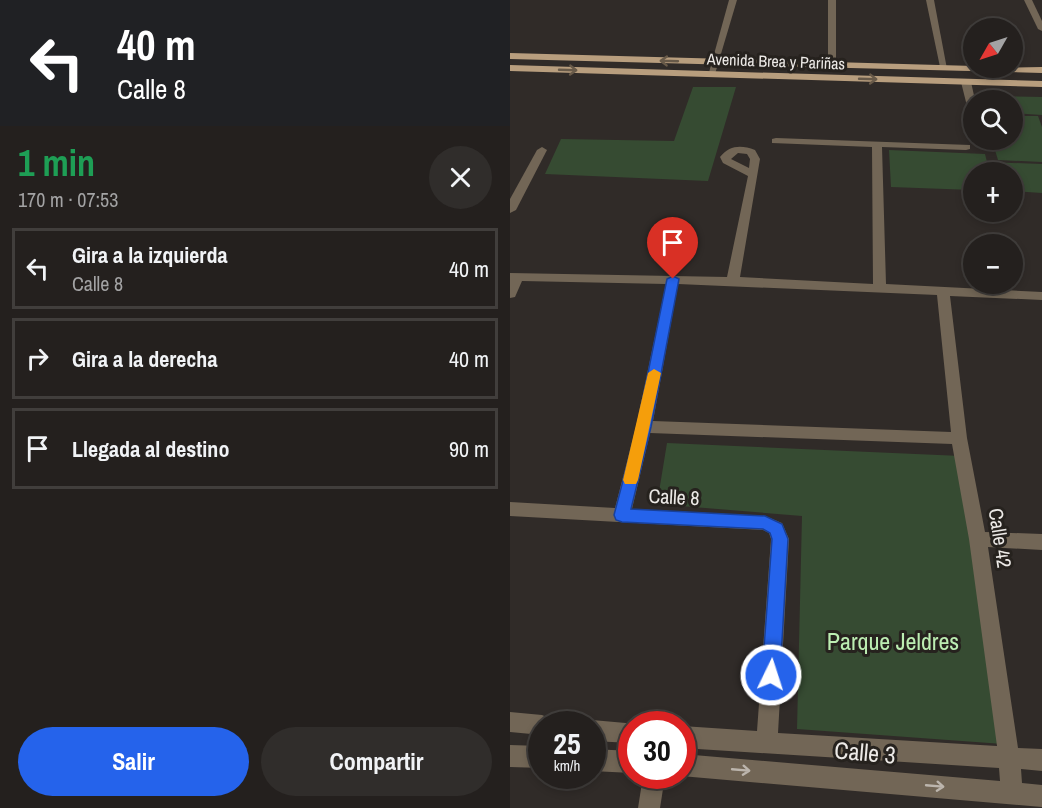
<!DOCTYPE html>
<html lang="es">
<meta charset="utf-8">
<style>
body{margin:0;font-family:"Archivo Narrow",sans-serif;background:#302d2b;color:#f1f3f6;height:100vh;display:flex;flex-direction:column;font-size:22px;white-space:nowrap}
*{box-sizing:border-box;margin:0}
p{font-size:20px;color:#a3a3a4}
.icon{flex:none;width:33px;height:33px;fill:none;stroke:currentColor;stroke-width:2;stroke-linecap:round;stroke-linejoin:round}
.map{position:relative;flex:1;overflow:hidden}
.details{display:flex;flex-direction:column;background:#24201e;width:510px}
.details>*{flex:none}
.top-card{background:#202124;color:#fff;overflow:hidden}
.needle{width:39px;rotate:231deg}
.tools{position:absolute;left:453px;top:18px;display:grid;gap:12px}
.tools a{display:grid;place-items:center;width:60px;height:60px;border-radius:50%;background:#24201e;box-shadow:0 3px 9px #0003,0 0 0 2px #413e3c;font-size:30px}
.speed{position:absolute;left:18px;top:711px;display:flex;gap:12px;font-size:30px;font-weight:700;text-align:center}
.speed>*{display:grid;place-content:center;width:78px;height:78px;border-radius:50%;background:#24201e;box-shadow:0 3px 9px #0003,0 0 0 2px #413e3c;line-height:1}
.speed small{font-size:15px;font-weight:400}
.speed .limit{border:9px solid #d22;background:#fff;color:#111}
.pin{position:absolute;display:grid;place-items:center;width:51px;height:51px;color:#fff;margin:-62px -26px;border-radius:50% 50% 50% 0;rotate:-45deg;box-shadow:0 0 6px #0007}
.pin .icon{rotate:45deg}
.me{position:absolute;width:66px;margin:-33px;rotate:4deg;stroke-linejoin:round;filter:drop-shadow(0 0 4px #0008)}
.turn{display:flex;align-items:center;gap:21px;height:126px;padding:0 18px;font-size:27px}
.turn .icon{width:78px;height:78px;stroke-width:2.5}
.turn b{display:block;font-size:42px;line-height:51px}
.round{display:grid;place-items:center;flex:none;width:63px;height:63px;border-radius:32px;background:#302d2b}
.head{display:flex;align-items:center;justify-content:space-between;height:102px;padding:0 18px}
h1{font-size:36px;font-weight:700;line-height:45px;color:#1e9e55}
.primary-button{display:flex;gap:12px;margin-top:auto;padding:12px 18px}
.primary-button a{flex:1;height:69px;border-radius:36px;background:#2563eb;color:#fff;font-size:24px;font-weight:700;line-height:69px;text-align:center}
.primary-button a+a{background:#302d2b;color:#f1f3f6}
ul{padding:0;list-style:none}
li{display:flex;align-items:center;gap:18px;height:81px;margin:0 12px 9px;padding:0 6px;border:3px solid #413e3c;border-radius:0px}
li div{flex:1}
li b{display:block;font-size:22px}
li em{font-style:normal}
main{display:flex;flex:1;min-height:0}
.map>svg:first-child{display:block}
</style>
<main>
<section class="details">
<div class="top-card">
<div class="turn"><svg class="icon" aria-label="left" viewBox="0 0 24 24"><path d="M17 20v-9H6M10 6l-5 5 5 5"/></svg><div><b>40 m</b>Calle 8</div></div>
</div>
<div class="head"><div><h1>1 min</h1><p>170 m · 07:53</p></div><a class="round"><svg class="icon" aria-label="close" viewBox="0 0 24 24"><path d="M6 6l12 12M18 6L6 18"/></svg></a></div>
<ul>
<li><svg class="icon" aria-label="left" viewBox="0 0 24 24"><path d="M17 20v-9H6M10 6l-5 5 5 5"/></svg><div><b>Gira a la izquierda</b><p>Calle 8</p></div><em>40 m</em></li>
<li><svg class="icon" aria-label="right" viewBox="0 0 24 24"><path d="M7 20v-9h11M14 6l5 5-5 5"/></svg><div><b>Gira a la derecha</b></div><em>40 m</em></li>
<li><svg class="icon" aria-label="arrive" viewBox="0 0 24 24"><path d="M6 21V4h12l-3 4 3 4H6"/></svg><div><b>Llegada al destino</b></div><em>90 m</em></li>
</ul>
<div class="primary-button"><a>Salir</a><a>Compartir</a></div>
</section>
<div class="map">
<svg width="532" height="808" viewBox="0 0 532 808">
<rect width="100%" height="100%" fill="#302b28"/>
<g fill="#364b32">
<path d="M 183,87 L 226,87 L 198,181 L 35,174 L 51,139 L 164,141 Z"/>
<path d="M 471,96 L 532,97 L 532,115 L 503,113 L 502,100 L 472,100 Z"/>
<path d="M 503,116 L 528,116 L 532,127 L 532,162 L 488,160 L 482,140 L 502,140 Z"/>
<path d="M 379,150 L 475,154 L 477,162 L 532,164 L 532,193 L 503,191 L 502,172 L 464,172 L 463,190 L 381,187 Z"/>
<path d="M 157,443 L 451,456 L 493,744 L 287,729 L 292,516 L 147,504 Z"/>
</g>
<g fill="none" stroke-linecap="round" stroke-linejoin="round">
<g fill="#726656" fill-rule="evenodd">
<path d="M 219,0 L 227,0 L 205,74 L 198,76 Z"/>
<path d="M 318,0 L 326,0 L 326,66 L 322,69 L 318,66 Z"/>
<path d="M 416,0 L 424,0 L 437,69 L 430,67 Z"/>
<path d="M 514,0 L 522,0 L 532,21 L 532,31 L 528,29 Z"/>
<path d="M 456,79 L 461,82 L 465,100 L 464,100 L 464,117 L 459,114 L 451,82 Z"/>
<path d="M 266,138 L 460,145 L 460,149 L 456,150 L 372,147 L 376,284 L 532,292 L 532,300 L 440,296 L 457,438 L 475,532 L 532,534 L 532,550 L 478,547 L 508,748 L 532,749 L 532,771 L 511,769 L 512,783 L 532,785 L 532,807 L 171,776 L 172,754 L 490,781 L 489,768 L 172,748 L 172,726 L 247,731 L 261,539 L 259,533 L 253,530 L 0,516 L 0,502 L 105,508 L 126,427 L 156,284 L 12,281 L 5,297 L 0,298 L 0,273 L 217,277 L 238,176 L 213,163 L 210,157 C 220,145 231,145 245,150 L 250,159 L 230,277 L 363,284 L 362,147 L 262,143 L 262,139 ZM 228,153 L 237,154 L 240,159 L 239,168 L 221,159 ZM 168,284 L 427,295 L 441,432 L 143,421 ZM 140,433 L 442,444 L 459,539 L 487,746 L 268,733 L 279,539 L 272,523 L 255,516 L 122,509 Z"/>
<path d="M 32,147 L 37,150 L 6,210 L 0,213 L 0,199 L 27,150 Z"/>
<path d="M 0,712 L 32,715 L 39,718 L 42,724 L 32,724 L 32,735 L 0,732 Z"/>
<path d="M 82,720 L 127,724 L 122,724 L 122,743 L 82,741 L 82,724 L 74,724 Z"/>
<path d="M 0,745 L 32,746 L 32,768 L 0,767 Z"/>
<path d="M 82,749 L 122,751 L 122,773 L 82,771 Z"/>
<path d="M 133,776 L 155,776 L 150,808 L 128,808 Z"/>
</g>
<g fill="#b89e7e" fill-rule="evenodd">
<path d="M 0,53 L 464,66 L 464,68 L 532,67 L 532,73 L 0,59 Z"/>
<path d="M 0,65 L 532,81 L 532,87 L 0,71 Z"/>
</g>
</g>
<defs><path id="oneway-shaft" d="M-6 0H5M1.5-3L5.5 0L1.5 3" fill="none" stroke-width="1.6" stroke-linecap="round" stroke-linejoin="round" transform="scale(1.5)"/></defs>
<g stroke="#685a49">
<use href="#oneway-shaft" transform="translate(159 61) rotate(-178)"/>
<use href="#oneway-shaft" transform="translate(58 70) rotate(2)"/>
<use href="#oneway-shaft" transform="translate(358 79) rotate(2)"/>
</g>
<g stroke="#bcb5ad">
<use href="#oneway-shaft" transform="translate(231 770) rotate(5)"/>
<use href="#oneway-shaft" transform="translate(425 786) rotate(5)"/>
</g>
<path fill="#2563eb" stroke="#184099" stroke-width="1.5" d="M 163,276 L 169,279 L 141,427 L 121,509 L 255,516 L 272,524 L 278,539 L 270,675 L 268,681 L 261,684 L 255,681 L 252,675 L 262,539 L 260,533 L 253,529 L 112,522 L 106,520 L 104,515 L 127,427 L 157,279 Z"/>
<path fill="#f59e0b" d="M 144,369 L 151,373 L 128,480 L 126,484 L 115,484 L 113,480 L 138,373 Z"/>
<g text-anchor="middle" stroke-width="6" stroke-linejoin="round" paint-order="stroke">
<g font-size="16" fill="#edeae7" stroke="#26221e">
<text transform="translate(266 61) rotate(2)" y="6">Avenida Brea y Pariñas</text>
</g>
<g font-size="20" fill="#edeae7" stroke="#26221e">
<text transform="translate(164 497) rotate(3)" y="7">Calle 8</text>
<text transform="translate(490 538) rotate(81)" y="7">Calle 42</text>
</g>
<g font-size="24" fill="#bcedb2" stroke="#26221e">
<text x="383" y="650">Parque Jeldres</text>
</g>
<g font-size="24" fill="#edeae7" stroke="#26221e">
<text transform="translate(355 753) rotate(5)" y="8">Calle 3</text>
</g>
</g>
</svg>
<div class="tools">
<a><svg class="needle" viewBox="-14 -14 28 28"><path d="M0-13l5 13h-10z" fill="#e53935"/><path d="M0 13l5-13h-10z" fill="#a3a3a4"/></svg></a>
<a><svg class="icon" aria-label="search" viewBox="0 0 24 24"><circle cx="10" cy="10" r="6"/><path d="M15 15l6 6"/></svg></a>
<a>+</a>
<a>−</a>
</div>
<div class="speed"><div>25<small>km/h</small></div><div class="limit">30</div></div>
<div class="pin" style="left:163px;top:279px;background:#d93025"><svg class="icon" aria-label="arrive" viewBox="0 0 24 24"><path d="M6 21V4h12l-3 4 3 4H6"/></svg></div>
<svg class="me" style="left:261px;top:675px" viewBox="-20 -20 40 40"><circle r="17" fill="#2563eb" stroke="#fff" stroke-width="3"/><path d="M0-11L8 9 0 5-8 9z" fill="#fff"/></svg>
</div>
</main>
